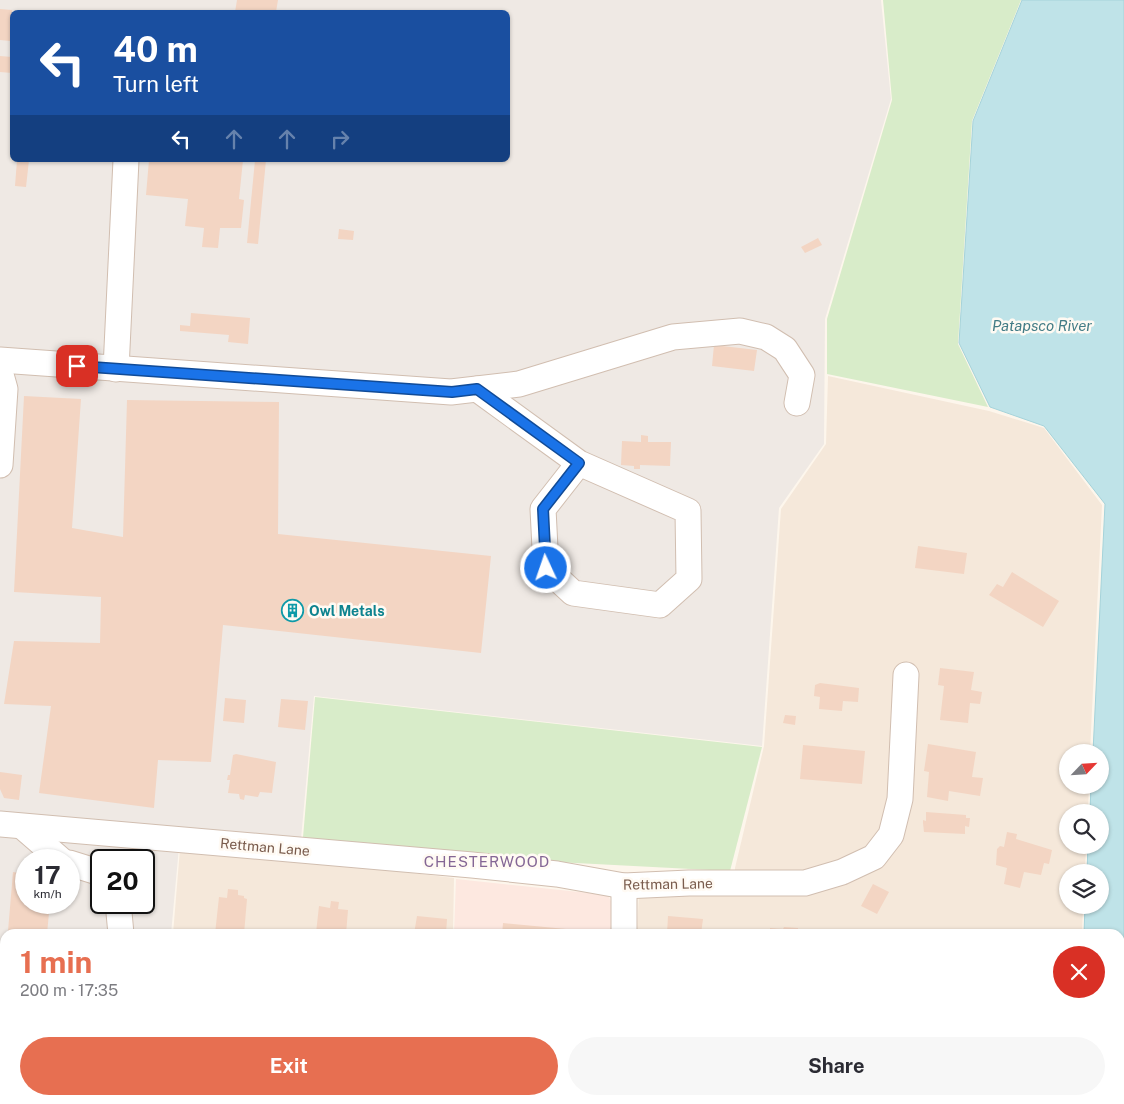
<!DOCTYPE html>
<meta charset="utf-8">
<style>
body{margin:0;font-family:"Public Sans",sans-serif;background:#f7f7f7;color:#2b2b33;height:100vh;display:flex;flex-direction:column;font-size:19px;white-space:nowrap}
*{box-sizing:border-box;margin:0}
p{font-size:16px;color:#7c7c81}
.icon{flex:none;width:28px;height:28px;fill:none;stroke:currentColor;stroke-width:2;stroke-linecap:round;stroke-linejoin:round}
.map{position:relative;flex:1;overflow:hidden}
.details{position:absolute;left:0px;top:929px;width:1125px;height:176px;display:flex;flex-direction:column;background:#fff;border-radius:15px 15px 0 0;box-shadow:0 1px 4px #0004}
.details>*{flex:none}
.banner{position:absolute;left:10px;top:10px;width:500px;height:152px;border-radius:8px;box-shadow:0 1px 4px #0004;background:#1a4fa0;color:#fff;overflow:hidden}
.needle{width:32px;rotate:65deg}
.tools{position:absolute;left:1059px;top:744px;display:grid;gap:10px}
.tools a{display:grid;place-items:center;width:50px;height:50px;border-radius:50%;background:#fff;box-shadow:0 1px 4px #0004;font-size:25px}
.speed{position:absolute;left:15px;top:849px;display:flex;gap:10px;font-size:25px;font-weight:700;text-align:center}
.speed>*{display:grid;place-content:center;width:65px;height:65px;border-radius:50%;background:#fff;box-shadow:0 1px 4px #0004;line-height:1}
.speed small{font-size:12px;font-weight:400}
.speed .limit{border:2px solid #111;border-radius:8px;background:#fff;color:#111}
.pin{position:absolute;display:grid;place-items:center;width:42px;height:42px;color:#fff;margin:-21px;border-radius:10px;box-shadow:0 2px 8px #0006}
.me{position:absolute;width:55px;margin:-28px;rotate:357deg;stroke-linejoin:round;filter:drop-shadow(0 0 4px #0008)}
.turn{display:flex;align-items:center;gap:18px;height:105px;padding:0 20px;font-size:22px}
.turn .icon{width:65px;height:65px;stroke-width:2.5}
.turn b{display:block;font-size:35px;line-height:42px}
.lanes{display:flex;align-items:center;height:48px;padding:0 20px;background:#0003;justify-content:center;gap:25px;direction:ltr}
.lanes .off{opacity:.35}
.round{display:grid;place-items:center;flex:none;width:52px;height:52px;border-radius:26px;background:#f7f7f7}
.overview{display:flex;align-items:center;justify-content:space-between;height:85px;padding:0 20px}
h1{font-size:30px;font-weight:700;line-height:38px;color:#e76f51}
.primary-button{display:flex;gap:10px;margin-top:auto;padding:10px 20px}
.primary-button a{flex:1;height:58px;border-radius:30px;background:#e76f51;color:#fff;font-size:20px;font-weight:700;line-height:58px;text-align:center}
.primary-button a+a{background:#f7f7f7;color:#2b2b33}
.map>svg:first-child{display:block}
</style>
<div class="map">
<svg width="1124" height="1104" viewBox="0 0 1124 1104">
<rect width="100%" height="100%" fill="#fdf6ec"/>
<g fill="#f5e8da">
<path d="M 828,376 L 989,411 L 1044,428 L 1102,505 L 1090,752 L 1068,752 L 1068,785 L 1089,785 L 1088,812 L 1068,812 L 1068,845 L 1086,845 L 1085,872 L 1068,872 L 1068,905 L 1083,905 L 1082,934 L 637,934 L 639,892 L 735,889 L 735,868 L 764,746 L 781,509 L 826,444 Z"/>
<path d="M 180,849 L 320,862 L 454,878 L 453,934 L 173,934 Z"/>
<path d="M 236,1100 L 378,1100 L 378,1104 L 235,1104 Z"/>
<rect x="625" y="1100" width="449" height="4"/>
</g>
<path fill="#fde8e0" d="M 456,879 L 608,895 L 614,908 L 614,934 L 454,934 Z"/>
<path fill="#efe9e4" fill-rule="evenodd" d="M 0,0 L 881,0 L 891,99 L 825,319 L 824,444 L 779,508 L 762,746 L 314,696 L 300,850 L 180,836 L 171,934 L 5,934 L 5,1100 L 236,1100 L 235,1104 L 0,1104 ZM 12,12 L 508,12 L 508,160 L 12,160 ZM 26,860 L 69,860 L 69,902 L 26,902 ZM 101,860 L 144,860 L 144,902 L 101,902 Z"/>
<g fill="#d8ecc9">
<path d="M 883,0 L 1021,0 L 972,121 L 958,344 L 988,407 L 827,374 L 827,319 L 892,100 Z"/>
<path d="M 315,697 L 762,747 L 730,871 L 302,849 Z"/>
</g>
<path fill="#bfe3e8" stroke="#a5d3da" d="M 1022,0 L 1124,0 L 1124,1104 L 1075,1104 L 1076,1100 L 1120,1100 L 1120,934 L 1084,934 L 1085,905 L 1100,905 L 1100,872 L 1087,872 L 1088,845 L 1100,845 L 1100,812 L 1090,812 L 1091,785 L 1100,785 L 1100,752 L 1093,752 L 1105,504 L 1044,426 L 990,407 L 959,343 L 973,121 Z"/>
<g fill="#f3d5c3">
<path d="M 237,0 L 278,0 L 276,12 L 235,12 Z"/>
<path d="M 0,9 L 12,10 L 10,41 L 0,40 Z"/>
<path d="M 0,56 L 12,57 L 12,73 L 0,72 Z"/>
<path d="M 17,160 L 29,160 L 26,187 L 15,186 Z"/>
<path d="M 149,160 L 243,160 L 239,199 L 244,200 L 241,228 L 220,228 L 218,248 L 202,247 L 204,228 L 185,226 L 188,199 L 146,195 Z"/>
<path d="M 255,160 L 266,160 L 258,244 L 247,243 Z"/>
<path d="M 339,229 L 354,231 L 353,240 L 338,239 Z"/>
<path d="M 818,238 L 822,245 L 805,253 L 801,247 Z"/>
<path d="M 191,313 L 250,318 L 248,344 L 228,342 L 229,335 L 180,331 L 180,325 L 190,326 Z"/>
<path d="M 714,345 L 757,350 L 754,371 L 712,366 Z"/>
<path d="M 24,396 L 81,399 L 72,528 L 123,537 L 127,400 L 279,402 L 278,534 L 491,556 L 481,653 L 223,625 L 211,762 L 158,760 L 154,808 L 39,793 L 51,706 L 4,704 L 14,641 L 100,643 L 101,597 L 14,592 Z"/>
<path d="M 641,435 L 648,436 L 648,442 L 671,442 L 670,466 L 640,465 L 640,469 L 634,469 L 634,466 L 621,465 L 622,441 L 641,442 Z"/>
<path d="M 918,546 L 967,553 L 964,574 L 915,568 Z"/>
<path d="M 1012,572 L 1059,601 L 1043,627 L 989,595 L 997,584 L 1003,587 Z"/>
<path d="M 940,668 L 974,672 L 971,690 L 982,692 L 980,704 L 970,703 L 968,723 L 940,720 L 944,686 L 938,685 Z"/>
<path d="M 820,683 L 859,688 L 858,702 L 843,701 L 842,711 L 819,709 L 820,697 L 814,696 L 815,685 Z"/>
<path d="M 225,698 L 246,700 L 244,723 L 223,721 Z"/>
<path d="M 281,699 L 308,701 L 305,730 L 278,727 Z"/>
<path d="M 785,715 L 796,716 L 795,725 L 783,723 Z"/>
<path d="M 928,744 L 976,752 L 972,777 L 983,778 L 980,796 L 949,791 L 948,801 L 927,797 L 929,772 L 924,771 Z"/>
<path d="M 803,745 L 865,751 L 862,784 L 800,779 Z"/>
<path d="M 236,754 L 276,762 L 272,793 L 260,792 L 258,797 L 245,795 L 244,800 L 240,799 L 239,794 L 228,793 L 230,780 L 227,780 L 228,775 L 230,775 L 233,755 Z"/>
<path d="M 0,772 L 22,775 L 19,800 L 4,798 L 0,789 Z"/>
<path d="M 926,812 L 966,815 L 966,818 L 970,818 L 969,827 L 965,826 L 965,834 L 924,832 L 923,823 L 923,820 L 926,821 Z"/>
<path d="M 1007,832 L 1017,834 L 1016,839 L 1052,850 L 1049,864 L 1044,863 L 1041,875 L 1024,872 L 1020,888 L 1004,884 L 1007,868 L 996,865 L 997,849 L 1000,846 L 1004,847 Z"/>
<path d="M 13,872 L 26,874 L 26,902 L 50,902 L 47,934 L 8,931 Z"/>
<path d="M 873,884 L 889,892 L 877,914 L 861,906 Z"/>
<path d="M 228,889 L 238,890 L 238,895 L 244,896 L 244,898 L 247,899 L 244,934 L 215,934 L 219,897 L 227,898 Z"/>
<path d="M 331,901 L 339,902 L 338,909 L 348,910 L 346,934 L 316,933 L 319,906 L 330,908 Z"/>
<path d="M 417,916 L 447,919 L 446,934 L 414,934 Z"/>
<path d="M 668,916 L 703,919 L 701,934 L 667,934 Z"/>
<path d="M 503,923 L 566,929 L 566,934 L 502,934 Z"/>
<path d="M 784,927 L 798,928 L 798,931 L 812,932 L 812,934 L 770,934 L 770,928 L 783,929 Z"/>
<path d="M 314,1100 L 334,1100 L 333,1104 L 314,1104 Z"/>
<rect x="536" y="1100" width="25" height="4"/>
<rect x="727" y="1100" width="21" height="4"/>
<path d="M 973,1100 L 973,1104 L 942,1104 L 942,1101 L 946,1100 Z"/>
</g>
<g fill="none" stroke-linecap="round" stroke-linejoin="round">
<defs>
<g id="minor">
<path d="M 0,360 L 451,392 L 519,384 L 673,337 L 740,331 L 766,337 L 785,349 L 802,375 L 797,403"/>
<path d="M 116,369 L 126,160"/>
<path d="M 0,371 L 5,389 L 0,465"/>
<path d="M 477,389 L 579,463 L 688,511 L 689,579 L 660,605 L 573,593 L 546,568 L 543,509 L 579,463"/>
<path d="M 0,824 L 472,865 L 557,874 L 624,886 L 689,883 L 805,883 L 842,872 L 874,857 L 891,835 L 900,799 L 906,675"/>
<path d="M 23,827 L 61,860"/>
<path d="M 69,863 L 101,873"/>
<path d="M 624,886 L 624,934"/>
<path d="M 118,902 L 121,934"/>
<path d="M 0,961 L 5,961"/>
<path d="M 808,1100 L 811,1104"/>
<path d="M 857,1100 L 868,1104"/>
<path d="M 623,1104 L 623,1100"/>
</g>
</defs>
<use href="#minor" stroke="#d1beb0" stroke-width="27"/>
<use href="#minor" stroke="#fff" stroke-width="25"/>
</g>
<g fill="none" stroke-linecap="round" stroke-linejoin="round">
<defs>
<path id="route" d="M 77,366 L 452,392 L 477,389 L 579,463 L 543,509 L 546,568"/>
</defs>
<use href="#route" stroke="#114b97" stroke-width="12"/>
<use href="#route" stroke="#1a73e8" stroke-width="9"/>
</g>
<defs>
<symbol id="building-ring" viewBox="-11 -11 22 22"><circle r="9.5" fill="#fffaf3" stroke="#0f9aa8" stroke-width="1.5"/><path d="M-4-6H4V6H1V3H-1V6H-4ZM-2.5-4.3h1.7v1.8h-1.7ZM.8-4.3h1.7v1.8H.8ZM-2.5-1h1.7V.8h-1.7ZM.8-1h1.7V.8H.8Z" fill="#0f9aa8"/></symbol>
</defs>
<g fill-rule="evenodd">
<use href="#building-ring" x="280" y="598" width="25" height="25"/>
</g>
<g text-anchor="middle" stroke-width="5" stroke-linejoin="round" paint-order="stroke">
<g font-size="14" font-weight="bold" fill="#0d838f" stroke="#fffaf3" text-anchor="start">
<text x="309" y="616">Owl Metals</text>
</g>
<g font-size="14" fill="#7a5c4d" stroke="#fffaf3">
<text transform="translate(265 847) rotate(5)" y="5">Rettman Lane</text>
<text transform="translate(668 884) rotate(-1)" y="5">Rettman Lane</text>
</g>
<g font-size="15" font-style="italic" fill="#437c86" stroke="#fffaf3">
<text x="1042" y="331">Patapsco River</text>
</g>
<g font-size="15" letter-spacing="1" fill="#846695" stroke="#fffaf3">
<text x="487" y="867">CHESTERWOOD</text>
</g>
</g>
</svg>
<div class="tools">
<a><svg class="needle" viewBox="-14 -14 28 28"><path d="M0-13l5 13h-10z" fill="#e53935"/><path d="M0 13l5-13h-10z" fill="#7c7c81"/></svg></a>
<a><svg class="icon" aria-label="search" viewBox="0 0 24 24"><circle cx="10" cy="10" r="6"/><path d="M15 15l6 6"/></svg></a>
<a><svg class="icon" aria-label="layers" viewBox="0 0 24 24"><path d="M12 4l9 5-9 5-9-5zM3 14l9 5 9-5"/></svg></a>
</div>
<div class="speed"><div>17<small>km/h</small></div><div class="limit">20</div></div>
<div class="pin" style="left:77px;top:366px;background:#d93025"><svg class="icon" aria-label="arrive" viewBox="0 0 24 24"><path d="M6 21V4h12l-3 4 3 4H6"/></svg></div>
<svg class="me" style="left:546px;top:568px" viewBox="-20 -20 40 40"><circle r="17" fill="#1a73e8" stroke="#fff" stroke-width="3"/><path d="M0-11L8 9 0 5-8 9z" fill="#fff"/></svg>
<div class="banner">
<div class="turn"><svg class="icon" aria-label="left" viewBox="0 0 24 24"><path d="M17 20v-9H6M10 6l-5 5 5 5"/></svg><div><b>40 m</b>Turn left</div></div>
<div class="lanes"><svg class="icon" aria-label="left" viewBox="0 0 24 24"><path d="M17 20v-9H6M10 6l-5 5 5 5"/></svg><svg class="icon off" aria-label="ahead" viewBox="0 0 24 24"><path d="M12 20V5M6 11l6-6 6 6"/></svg><svg class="icon off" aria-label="ahead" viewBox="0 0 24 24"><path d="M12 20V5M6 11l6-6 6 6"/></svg><svg class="icon off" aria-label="right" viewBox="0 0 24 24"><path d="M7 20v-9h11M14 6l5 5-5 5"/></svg></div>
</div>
<section class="details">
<div class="overview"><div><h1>1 min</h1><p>200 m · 17:35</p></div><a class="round" style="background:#d93025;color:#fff"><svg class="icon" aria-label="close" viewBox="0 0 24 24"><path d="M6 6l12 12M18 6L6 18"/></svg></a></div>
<div class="primary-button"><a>Exit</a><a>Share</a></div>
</section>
</div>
